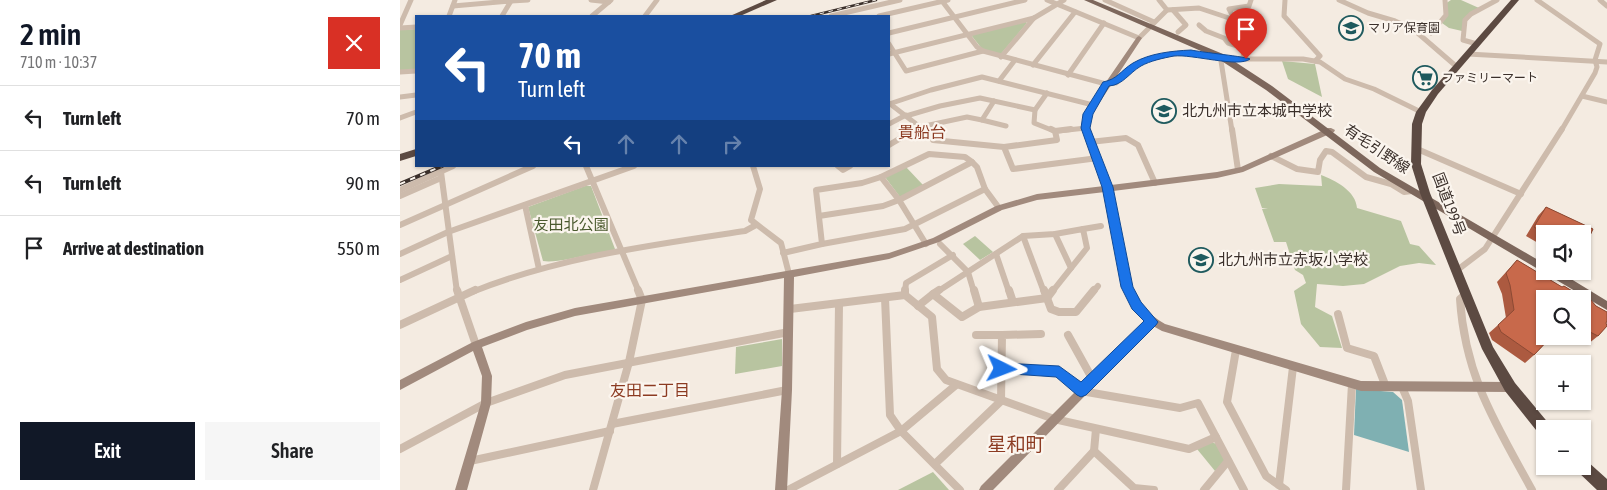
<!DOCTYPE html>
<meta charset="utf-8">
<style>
body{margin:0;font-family:"Asap Condensed","Noto Sans JP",sans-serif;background:#f6f6f6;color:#202124;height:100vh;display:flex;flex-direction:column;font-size:19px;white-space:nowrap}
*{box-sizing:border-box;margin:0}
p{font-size:16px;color:#757577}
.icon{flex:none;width:28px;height:28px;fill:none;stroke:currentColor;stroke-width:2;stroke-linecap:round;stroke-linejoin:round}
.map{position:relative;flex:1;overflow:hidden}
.panel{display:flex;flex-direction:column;background:#fff;width:400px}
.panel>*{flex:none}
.top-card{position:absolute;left:15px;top:15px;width:475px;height:152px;border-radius:0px;box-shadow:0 1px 4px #0004;background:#1a4fa0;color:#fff;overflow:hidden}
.controls{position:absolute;left:1136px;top:225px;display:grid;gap:10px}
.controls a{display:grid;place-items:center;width:55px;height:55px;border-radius:0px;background:#fff;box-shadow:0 1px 4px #0004;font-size:25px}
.pin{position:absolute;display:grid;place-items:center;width:42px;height:42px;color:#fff;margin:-51px -21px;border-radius:50% 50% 50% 0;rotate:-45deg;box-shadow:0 0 5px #0007}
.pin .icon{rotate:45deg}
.me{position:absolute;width:55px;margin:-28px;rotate:93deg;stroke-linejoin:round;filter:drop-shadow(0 0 4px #0008)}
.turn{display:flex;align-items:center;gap:18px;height:105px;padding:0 20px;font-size:22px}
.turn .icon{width:65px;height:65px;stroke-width:2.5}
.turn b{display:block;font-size:35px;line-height:42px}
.lanes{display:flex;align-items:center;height:48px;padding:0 20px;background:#0003;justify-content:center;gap:25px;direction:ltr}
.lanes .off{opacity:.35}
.round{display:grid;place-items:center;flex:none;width:52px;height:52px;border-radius:0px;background:#f6f6f6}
.head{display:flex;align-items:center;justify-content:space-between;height:85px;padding:0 20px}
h1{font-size:30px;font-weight:600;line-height:38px;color:#111827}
.cta{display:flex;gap:10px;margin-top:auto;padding:10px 20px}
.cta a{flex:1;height:58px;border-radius:0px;background:#111827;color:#fff;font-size:20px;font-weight:600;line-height:58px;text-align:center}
.cta a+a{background:#f6f6f6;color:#202124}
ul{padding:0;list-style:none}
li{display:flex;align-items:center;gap:15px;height:65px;padding:0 20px;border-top:1px solid #e0e0e0}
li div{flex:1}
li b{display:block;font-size:19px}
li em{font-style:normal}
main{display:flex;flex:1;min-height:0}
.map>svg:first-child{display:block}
</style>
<main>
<section class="panel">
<div class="head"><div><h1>2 min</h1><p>710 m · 10:37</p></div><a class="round" style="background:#d93025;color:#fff"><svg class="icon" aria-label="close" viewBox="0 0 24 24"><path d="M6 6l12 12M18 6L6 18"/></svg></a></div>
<ul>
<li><svg class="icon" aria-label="left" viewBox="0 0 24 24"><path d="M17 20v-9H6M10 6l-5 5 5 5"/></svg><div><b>Turn left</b></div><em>70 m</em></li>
<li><svg class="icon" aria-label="left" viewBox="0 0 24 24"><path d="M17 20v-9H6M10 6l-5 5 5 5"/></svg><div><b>Turn left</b></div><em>90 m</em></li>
<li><svg class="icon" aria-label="arrive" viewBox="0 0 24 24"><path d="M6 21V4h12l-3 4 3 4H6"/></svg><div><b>Arrive at destination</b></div><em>550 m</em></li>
</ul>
<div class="cta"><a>Exit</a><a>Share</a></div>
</section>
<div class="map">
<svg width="1207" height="490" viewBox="0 0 1207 490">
<rect width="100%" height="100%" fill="#f4ebe1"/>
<g fill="#b8c4a0">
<path d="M 1051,0 L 1061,0 L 1079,8 L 1064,20 L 1062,31 L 1049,28 L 1042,23 L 1047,16 L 1045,4 Z"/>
<path d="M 625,21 L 627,23 L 600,55 L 582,49 L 571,35 Z"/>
<path d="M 16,29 L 16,69 L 0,71 L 0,30 Z"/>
<path d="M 882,61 L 915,64 L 922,97 L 888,79 Z"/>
<path d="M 506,167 L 523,185 L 500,197 L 485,177 Z"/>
<path d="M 921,175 C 935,180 956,191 957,208 L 1001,221 L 1010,244 L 1019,246 L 1036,265 L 1019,263 L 1000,266 L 964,284 L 943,286 L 917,284 L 915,307 L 932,316 L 942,348 L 920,347 L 901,324 L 894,291 L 906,283 L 903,275 L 895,270 L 886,242 L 874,242 L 862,209 L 868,208 L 862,208 L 855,188 L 879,184 L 922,186 Z"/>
<path d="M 185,186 L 191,186 L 215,249 L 212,251 C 193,252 158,264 143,261 L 128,207 Z"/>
<path d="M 575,236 L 593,252 L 580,260 L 563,244 Z"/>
<path d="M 382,339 L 382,366 L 335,374 L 336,347 Z"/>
<path d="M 812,442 L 818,445 L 824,457 L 824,462 L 815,471 L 797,449 Z"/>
<path d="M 533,472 L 549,490 L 498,490 Z"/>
</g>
<path fill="#7fb0b2" d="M 956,389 L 993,392 L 1002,400 L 1009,452 L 954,435 Z"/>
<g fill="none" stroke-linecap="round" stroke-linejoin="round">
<g stroke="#cdbbac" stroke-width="5">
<path d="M 191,0 L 209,2"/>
<path d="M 647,0 L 739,38 L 767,10 L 759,0"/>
<path d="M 705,0 L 754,22"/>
<path d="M 885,0 L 884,16 L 920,56 L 915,61"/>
<path d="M 939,0 L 968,13 L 995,21 L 1013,29 L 1057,67"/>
<path d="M 1137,0 L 1200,44 L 1195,60 L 1197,67 L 1195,73 L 1161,131"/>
<path d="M 1200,0 L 1207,6"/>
<path d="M 111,1 L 128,0"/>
<path d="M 542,1 L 577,47 L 583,51 L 706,84 L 716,83 L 732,67 L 748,59 L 773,54 L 791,53 L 825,59 L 903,59 L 920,62 L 945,79 L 974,89 L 1021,112"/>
<path d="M 53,6 L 111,1 L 102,16"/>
<path d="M 767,10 L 799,8 L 835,20 L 844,47 L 843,59"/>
<path d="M 773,10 L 786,25 L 778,32"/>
<path d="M 49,16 L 55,0"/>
<path d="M 192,16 L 211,0"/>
<path d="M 245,16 L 257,0"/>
<path d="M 431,16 L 500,0"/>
<path d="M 479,16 L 548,0"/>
<path d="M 835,20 L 829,9 L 849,6 L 851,0"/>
<path d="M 0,25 L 11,0"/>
<path d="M 799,25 L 806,31 L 824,38 L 828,43 L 844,48"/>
<path d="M 0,28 L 16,27"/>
<path d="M 489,33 L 625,0"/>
<path d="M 1031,33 L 1046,15 L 1045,0"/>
<path d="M 489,44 L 506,71 L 583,51"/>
<path d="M 1077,44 L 1063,40 L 1065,20 L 1071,14 L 1097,0"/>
<path d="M 489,54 L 634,18 L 664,0"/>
<path d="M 1068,54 L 1207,62"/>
<path d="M 601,57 L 634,18"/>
<path d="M 825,59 L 821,61 L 832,131"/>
<path d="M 633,65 L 675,12"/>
<path d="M 0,72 L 16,71"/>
<path d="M 668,75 L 704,23"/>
<path d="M 599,81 L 615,60"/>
<path d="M 1182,96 L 1207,102"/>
<path d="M 0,97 L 16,95"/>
<path d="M 489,103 L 520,127"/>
<path d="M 489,104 L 531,90 L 582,77 L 693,105"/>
<path d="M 635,110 L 634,123 L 654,131"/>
<path d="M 506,116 L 540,106 L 580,98 L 635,110 L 647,93"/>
<path d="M 0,118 L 16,112"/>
<path d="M 582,120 L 606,126"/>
<path d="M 489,124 L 506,115"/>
<path d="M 527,127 L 529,131"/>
<path d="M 514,131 L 520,127 L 567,117 L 582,120 L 594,101"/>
<path d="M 658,131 L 686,128"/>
</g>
<g stroke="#cdbbac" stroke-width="6">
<path d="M 528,129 L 533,140 L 604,147 L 613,169 L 698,158"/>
<path d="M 651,129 L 655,131"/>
<path d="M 832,129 L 838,170"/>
<path d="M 690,142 L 726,138 L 738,145 L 755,183"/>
<path d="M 489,145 L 516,129"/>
<path d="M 604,147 L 657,140 L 655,131 L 671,129"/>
<path d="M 1015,148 L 1121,194"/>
<path d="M 871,156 L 897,169 L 918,172 L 920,160 L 926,151 L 932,152 L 966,177 L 991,184 L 1004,192 L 1012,191"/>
<path d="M 186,166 L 239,292"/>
<path d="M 353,166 L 360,189 L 351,220 L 381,243 L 389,274"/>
<path d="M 438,166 L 443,170 L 450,166"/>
<path d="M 41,172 L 57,292"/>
<path d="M 481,177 L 529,154 L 565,157 L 572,162"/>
<path d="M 0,190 L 53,166"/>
<path d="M 0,196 L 41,178"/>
<path d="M 125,205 L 139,269"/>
<path d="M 419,216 L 483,206 L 499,200 L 572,162 L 577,167 L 585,189"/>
<path d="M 0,225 L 133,166"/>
<path d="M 683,229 L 701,226"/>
<path d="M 655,234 L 671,268"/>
<path d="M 623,236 L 644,292"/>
<path d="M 422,244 L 505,229 L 585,189 L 599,208"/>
<path d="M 540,244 L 568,272 L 574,292"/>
<path d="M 383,253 L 422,244 L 416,190 L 462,183 L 481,177 L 499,200 L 526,244"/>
<path d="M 0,254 L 48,232 L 234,166"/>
<path d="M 596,254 L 609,292"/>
<path d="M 1056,271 L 1085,249 L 1162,129"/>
<path d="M 0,280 L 52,256"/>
<path d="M 72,292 C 159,257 252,245 345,231 L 356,225"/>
<path d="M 505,292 L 506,283 L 553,255"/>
<path d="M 537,292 L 623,236 L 655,234 L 683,229 L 687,248 L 652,292"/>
<path d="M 693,292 L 698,286"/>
</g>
<g stroke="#cdbbac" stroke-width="8">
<path d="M 57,290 L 76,345"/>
<path d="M 539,290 L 533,294 L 562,317 L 579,307 L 647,298 L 653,290"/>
<path d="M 574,290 L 579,307"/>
<path d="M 609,290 L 613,302"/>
<path d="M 644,290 L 651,309 L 659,312 L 676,312 L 694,290"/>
<path d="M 1066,294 L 1060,299 C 1065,377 1096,424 1132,490"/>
<path d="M 505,295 L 505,290"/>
<path d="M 485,298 L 490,415 L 501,431 L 560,490"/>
<path d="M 518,306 L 533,294"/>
<path d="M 390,309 L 505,295 L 532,317 L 537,369 L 546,380 L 654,419 L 789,449 L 816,437"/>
<path d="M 938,314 L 947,348 L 974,356 L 986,387"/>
<path d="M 0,325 L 75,290"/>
<path d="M 576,335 L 602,335"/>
<path d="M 668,335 L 693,380"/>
<path d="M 836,350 L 827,402 L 866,476 L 886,490"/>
<path d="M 602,369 L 659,372 L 681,391 L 780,408 L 798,403 L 844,490"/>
<path d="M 1002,387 L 1008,401 L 1021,490"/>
<path d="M 212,424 L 387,390"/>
<path d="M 0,449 L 86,403 L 165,375 L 389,332"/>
<path d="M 694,451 L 734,488 L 754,490"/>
<path d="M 70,461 L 210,431"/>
<path d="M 437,464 L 439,304"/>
<path d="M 535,464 L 601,401 L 602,335 L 641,334"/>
<path d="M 879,485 L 893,367"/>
<path d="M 193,490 L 229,362 L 242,300 L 238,290"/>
<path d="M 388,490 L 501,431 L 556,385"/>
<path d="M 658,490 L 694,451 L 696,429"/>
<path d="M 804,490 L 828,461"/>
<path d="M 946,490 L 952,384"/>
</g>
<path fill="#a18a7d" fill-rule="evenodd" d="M 739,36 L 742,38 L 692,114 L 690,128 L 711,185 L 817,172 L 841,167 L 928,128 L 931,128 L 935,130 L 934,132 L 843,172 L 817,178 L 713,191 L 732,287 C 739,304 749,315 765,324 L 961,381 L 1110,382 L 1114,384 L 1115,387 L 1114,390 L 1110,392 L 961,391 L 762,331 L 753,326 L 593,490 L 579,490 L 581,486 L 746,321 C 735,311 728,301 722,287 L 705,192 L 637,200 L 602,210 L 539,242 L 489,259 L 394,277 L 392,390 L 387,490 L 375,490 L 382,390 L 384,278 L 175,316 L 127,330 L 82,347 L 92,376 L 91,403 L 67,490 L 55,490 L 81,403 L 82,376 L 73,351 L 0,390 L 0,380 L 73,342 L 126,322 L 175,308 L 489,253 L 533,238 L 596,206 L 637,194 L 704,186 L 682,128 L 684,114 L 737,37 Z"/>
<path fill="#7d675c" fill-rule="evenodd" d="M 684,0 L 693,0 L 823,54 L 872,86 L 980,168 L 1145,264 L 1145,271 L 1158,271 L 1207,301 L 1207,310 L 974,172 L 866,90 L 817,58 Z"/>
<g fill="#5c4a42" fill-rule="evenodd">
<path d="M 366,0 L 377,0 L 340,16 L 330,16 Z"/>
<path d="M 1111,0 L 1119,0 L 1038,94 L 1026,112 L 1022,124 L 1021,164 L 1030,193 L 1093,347 L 1115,383 L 1150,425 L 1151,429 L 1145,429 L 1145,437 L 1140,435 L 1105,391 L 1082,349 L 1020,193 L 1011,164 L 1012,124 L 1016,112 L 1032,90 Z"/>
<path d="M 16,149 L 16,156 L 0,161 L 0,154 Z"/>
<path d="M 1182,459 L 1187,461 L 1207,479 L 1207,490 L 1197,490 L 1177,471 L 1175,466 L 1182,466 Z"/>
</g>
<defs>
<path id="rail-far1" d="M 411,16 L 476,0"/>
<path id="rail" d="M 0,184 L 42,166"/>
</defs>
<use href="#rail-far1" stroke="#3b302b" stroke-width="2.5"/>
<use href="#rail" stroke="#3b302b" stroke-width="4"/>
<use href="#rail-far1" stroke="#fbf5ee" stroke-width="1" stroke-dasharray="4.5" stroke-linecap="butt"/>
<use href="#rail" stroke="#fbf5ee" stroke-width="2" stroke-dasharray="5.5" stroke-linecap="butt"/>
</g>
<g fill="#ac5a40">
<path d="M 1146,207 L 1193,229 L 1182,251 L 1182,234 L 1145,234 L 1145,247 L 1126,236 L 1138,216 Z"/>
<path d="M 1117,260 L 1162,287 L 1164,286 L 1177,294 L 1190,299 L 1196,306 L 1207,312 L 1207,321 L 1206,323 L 1207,326 L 1198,336 L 1188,344 L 1176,338 L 1172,342 L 1163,336 L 1182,336 L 1182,299 L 1145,299 L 1145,336 L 1152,336 L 1134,355 L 1125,363 L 1092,340 L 1089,333 L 1106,318 L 1102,294 L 1097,282 Z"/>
</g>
<g fill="#c8694b" stroke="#8c4a34">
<path d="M 1146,207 L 1193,229 L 1183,251 L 1182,250 L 1182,234 L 1145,234 L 1134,227 Z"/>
<path d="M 1117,260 L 1162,287 L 1164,286 L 1177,294 L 1190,299 L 1196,306 L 1207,312 L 1207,321 L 1206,323 L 1207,326 L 1198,336 L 1186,330 L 1182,333 L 1182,299 L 1145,299 L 1145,336 L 1152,336 L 1134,355 L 1101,332 L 1098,325 L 1114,310 L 1110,285 L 1106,273 Z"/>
</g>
<path fill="#1a73e8" stroke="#114b97" d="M 791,50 C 800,52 848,57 850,59 C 839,68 792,54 774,56 C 763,58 750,61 741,66 C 729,73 723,85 709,86 L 693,114 L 690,128 L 713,187 L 733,287 L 741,302 L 758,322 L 756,325 L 686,395 L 681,397 L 677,395 L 656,377 L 598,373 L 596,369 L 598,365 L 602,363 L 659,366 L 681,382 L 744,321 L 732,309 L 721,287 L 702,187 L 681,128 L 683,114 L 703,82 C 718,79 720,71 733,63 C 750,53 772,51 791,50 Z"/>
<defs>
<symbol id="school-ring" viewBox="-11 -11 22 22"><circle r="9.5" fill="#fbf5ee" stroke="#1f5a5e" stroke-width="1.5"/><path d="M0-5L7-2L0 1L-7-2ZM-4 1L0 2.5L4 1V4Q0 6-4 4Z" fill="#1f5a5e"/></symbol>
<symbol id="supermarket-ring" viewBox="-11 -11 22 22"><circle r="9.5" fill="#fbf5ee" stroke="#1f5a5e" stroke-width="1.5"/><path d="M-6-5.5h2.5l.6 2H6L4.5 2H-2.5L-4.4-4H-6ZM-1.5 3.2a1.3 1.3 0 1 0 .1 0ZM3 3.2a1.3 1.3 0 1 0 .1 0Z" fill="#1f5a5e"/></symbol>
</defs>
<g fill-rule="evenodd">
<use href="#school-ring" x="937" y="14" width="28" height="28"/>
<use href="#supermarket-ring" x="1011" y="64" width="28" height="28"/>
<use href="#school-ring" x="750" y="97" width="28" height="28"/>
<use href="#school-ring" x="787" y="246" width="28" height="28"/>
</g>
<g text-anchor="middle" stroke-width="4.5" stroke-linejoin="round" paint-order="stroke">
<g font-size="12" fill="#3b302b" stroke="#fbf5ee" text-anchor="start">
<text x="968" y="32">マリア保育園</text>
<text x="1042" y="82">ファミリーマート</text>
</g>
<g font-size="15" fill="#3b302b" stroke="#fbf5ee" text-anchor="start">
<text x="782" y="116">北九州市立本城中学校</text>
<text x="818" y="265">北九州市立赤坂小学校</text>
</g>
<g font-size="15" fill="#3b302b" stroke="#fbf5ee">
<text transform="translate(977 149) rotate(34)" y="5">有毛引野線</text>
<text transform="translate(1049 204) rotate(69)" y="5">国道199号</text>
</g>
<g font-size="15" fill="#4a5a2e" stroke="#fbf5ee">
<text x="171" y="230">友田北公園</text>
</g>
<g font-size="16" fill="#8c3b22" stroke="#fbf5ee">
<text x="522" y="138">貴船台</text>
<text x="250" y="396">友田二丁目</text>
</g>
<g font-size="19" fill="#8c3b22" stroke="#fbf5ee">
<text x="616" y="451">星和町</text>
</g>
</g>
</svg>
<div class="controls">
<a><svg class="icon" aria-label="sound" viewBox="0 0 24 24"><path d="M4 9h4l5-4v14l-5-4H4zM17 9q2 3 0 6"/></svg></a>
<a><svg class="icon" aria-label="search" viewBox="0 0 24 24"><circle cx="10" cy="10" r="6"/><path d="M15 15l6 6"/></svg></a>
<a>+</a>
<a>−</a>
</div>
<div class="pin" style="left:846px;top:59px;background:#d93025"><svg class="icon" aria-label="arrive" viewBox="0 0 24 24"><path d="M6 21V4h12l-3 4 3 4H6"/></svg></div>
<svg class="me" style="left:602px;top:369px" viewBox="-20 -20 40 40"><path d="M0-17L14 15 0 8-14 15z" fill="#1a73e8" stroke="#fff" stroke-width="4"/></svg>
<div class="top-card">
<div class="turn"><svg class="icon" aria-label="left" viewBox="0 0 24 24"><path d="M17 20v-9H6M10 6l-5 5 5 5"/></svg><div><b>70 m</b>Turn left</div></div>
<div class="lanes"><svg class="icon" aria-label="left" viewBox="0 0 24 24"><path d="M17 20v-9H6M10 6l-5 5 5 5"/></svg><svg class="icon off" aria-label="ahead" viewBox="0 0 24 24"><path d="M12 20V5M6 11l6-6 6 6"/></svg><svg class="icon off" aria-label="ahead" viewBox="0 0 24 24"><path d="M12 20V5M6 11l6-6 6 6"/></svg><svg class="icon off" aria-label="right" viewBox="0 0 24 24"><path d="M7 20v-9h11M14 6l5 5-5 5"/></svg></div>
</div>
</div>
</main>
